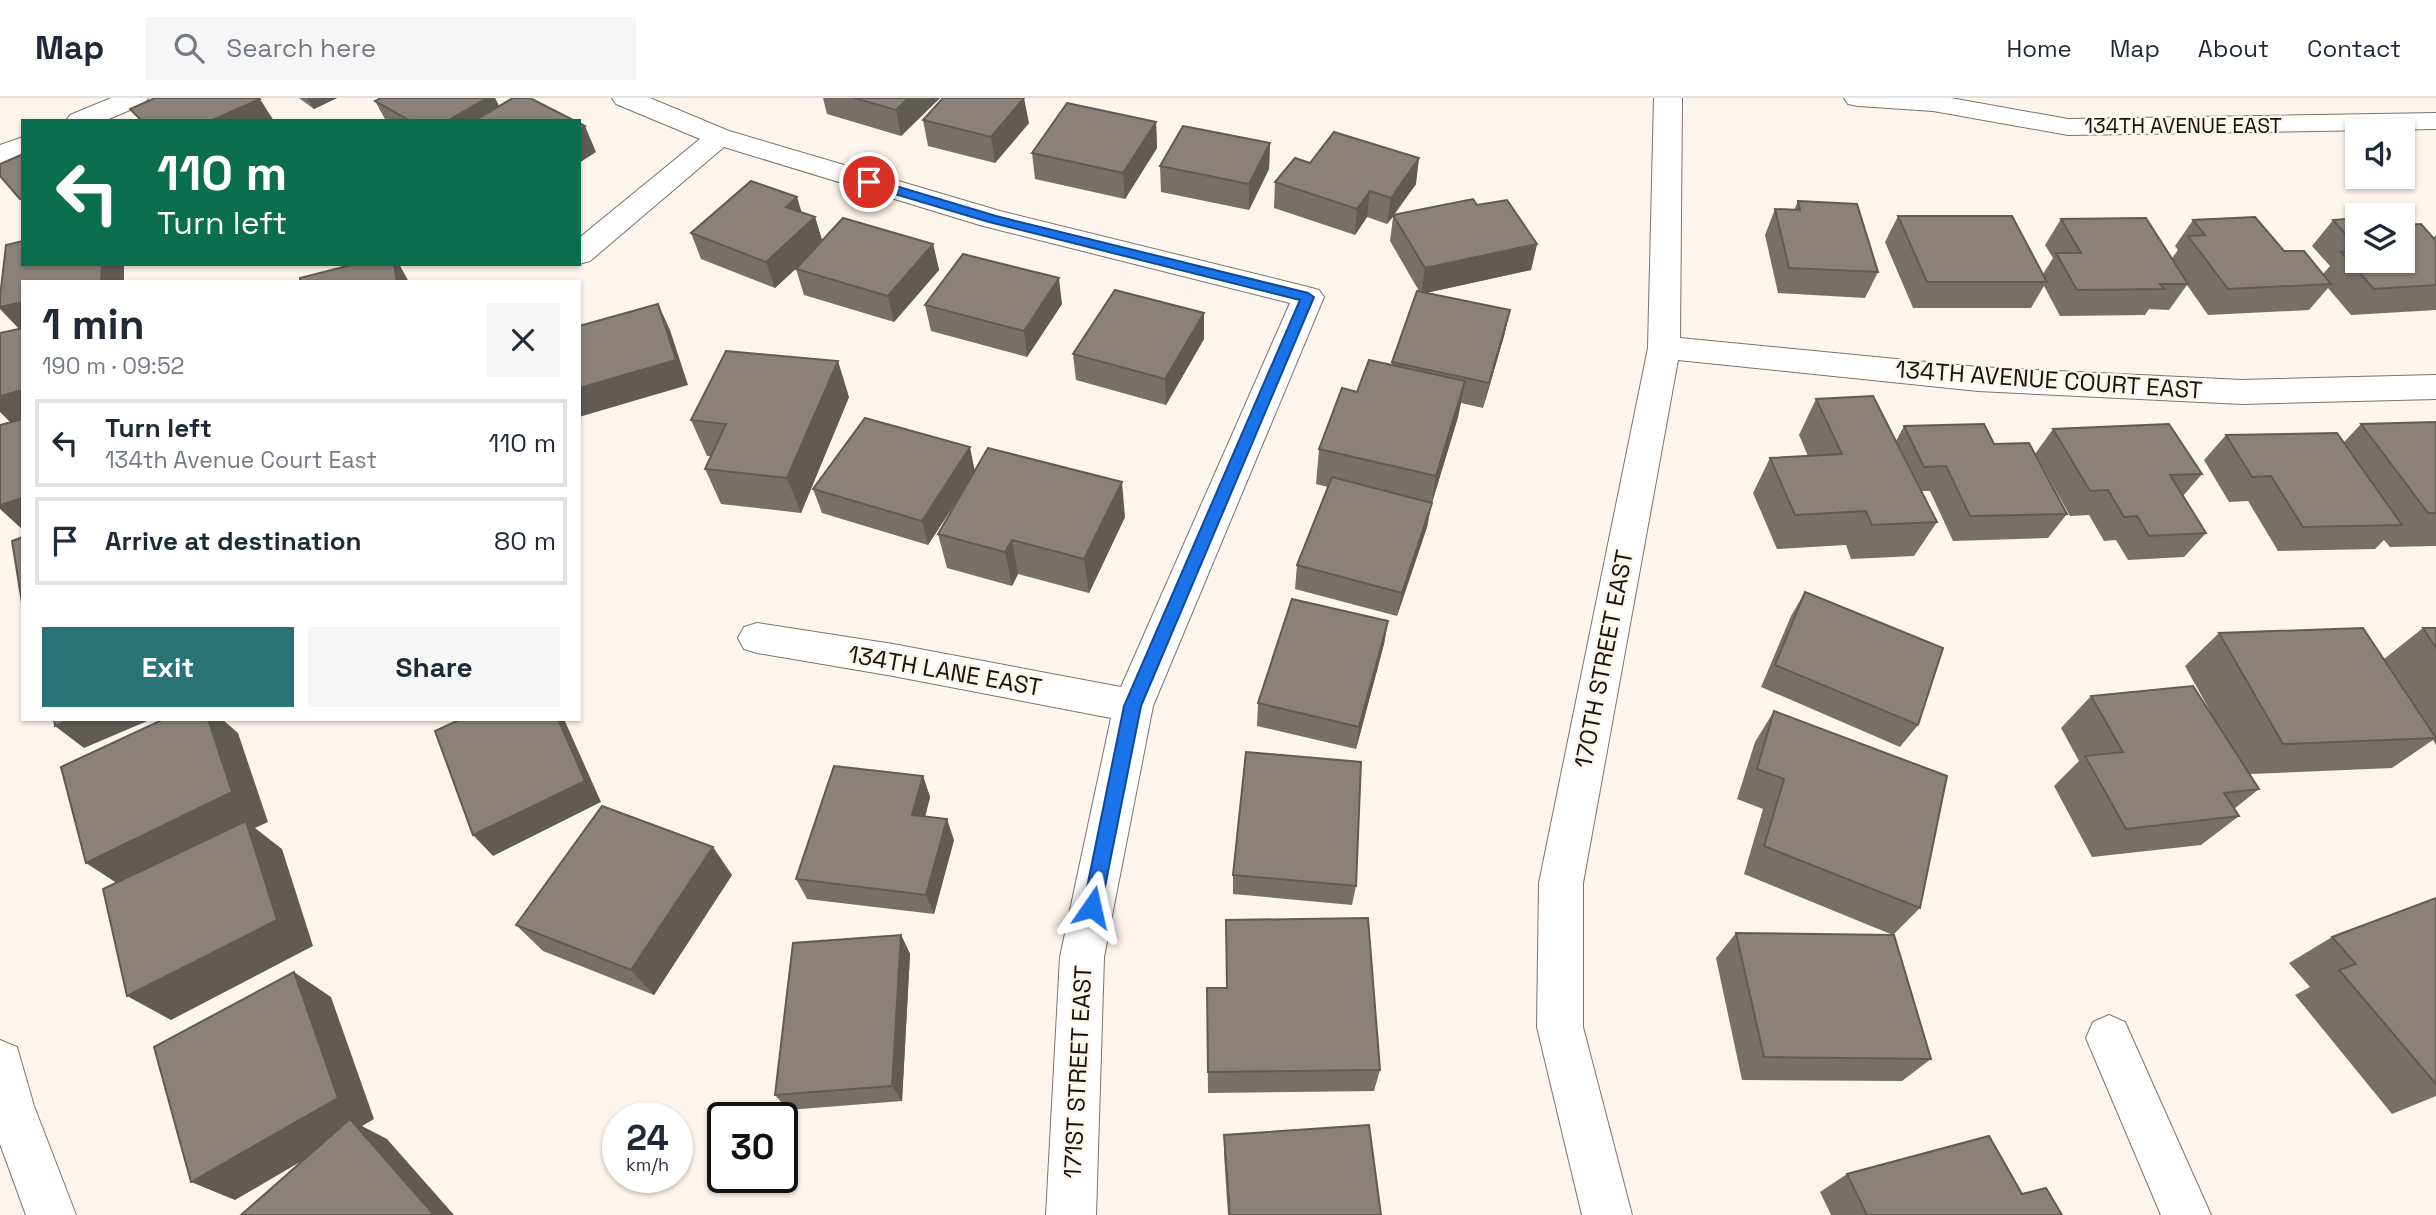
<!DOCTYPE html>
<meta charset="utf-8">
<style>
body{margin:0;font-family:"Space Grotesk",sans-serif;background:#f6f6f7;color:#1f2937;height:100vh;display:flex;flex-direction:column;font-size:26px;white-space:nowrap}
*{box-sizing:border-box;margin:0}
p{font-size:23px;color:#747a83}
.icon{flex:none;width:38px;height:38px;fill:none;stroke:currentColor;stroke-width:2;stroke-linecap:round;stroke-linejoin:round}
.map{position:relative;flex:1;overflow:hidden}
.side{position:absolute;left:21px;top:182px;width:560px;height:441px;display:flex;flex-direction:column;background:#fff;border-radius:0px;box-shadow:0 2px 5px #0004}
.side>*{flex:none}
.top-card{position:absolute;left:21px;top:21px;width:560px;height:147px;border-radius:0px;box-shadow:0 2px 5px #0004;background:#0b6e4f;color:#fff;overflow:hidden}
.fabs{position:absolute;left:2345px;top:21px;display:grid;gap:14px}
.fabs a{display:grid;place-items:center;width:70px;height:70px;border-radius:0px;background:#fff;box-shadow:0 2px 5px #0004;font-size:35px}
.speed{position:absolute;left:602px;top:1004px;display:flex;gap:14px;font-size:35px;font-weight:700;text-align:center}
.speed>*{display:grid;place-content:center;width:91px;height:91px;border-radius:50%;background:#fff;box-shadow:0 2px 5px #0004;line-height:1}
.speed small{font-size:18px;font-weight:400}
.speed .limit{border:4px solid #111;border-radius:10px;background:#fff;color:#111}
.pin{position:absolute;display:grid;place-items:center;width:60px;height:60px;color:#fff;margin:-30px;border:4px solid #fff;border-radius:50%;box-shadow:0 2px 7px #0007}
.me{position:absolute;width:77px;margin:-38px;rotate:11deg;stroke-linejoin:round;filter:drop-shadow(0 0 5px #0008)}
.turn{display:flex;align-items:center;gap:24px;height:147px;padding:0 21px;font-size:32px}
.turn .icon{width:91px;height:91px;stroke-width:2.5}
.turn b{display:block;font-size:49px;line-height:60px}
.round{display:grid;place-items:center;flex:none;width:74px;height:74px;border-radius:0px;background:#f6f6f7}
.overview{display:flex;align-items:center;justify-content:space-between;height:119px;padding:0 21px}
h1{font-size:42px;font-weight:700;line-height:52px}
.cta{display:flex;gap:14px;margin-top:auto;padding:14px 21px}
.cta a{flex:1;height:80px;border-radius:0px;background:#2a7478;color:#fff;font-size:28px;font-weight:700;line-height:80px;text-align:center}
.cta a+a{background:#f6f6f7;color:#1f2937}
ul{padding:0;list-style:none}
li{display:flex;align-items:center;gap:21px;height:88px;margin:0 14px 10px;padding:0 7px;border:4px solid #e0e1e3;border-radius:0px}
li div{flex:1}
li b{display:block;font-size:26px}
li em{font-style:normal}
header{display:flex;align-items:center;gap:42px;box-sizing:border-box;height:98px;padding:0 35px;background:#fff;border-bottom:2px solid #e0e1e3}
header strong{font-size:33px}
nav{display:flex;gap:38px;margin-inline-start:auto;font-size:24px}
.search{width:490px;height:63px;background:#f6f6f7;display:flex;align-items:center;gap:18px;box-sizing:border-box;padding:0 24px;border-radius:0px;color:#747a83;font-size:26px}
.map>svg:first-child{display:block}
</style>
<header>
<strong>Map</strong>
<div class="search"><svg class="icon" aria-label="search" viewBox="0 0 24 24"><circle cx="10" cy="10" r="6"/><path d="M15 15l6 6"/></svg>Search here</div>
<nav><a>Home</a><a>Map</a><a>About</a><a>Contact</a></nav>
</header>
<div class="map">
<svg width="2436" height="1117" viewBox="0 0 2436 1117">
<rect width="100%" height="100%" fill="#fdf4ec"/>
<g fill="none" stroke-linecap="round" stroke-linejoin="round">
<defs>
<g id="minor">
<path d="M 111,0 L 148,0 L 144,6 L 104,23 L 66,23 L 70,17 Z"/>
<path d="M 612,0 L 650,0 L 729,33 L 1000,113 L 1308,189 L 1319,192 L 1324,199 L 1153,608 L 1104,859 L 1096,1117 L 1046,1117 L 1060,859 L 1111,620 L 893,578 L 757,555 L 744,551 L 738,540 L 744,529 L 757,525 L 893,546 L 1121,589 L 1290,205 L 983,128 L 724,49 L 590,163 L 579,166 L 579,140 L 700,41 L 616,6 Z"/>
<path d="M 1654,0 L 1682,0 L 1680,240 L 1978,269 L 2242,282 L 2436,277 L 2436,301 L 2242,306 L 1978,293 L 1678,262 L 1583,785 L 1583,929 L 1632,1117 L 1582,1117 L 1537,929 L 1539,785 L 1648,250 Z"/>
<path d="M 23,39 L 23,57 L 0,66 L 0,47 Z"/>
<path d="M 2109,917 L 2125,924 L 2211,1117 L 2161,1117 L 2086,940 L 2093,924 Z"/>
<path d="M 0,942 L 17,949 L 34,1008 L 76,1117 L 26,1117 L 0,1046 Z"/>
</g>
<path id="tertiary" d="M 1844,0 L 1951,0 L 2068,21 L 2436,15 L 2436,31 L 2068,37 L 1933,13 L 1858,8 L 1848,6 Z"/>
</defs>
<use href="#minor" stroke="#7c746d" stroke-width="2"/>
<use href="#tertiary" stroke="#7c746d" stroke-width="2"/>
<use href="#minor" fill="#fff" fill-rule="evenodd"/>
<use href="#tertiary" fill="#fff" fill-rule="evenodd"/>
</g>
<g fill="#777069">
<path d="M 299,0 L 337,0 L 314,11 Z"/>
<path d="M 495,0 L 499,8 L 575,23 L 386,23 L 375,3 Z"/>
<path d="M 823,0 L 940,0 L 901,38 L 827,16 Z"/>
<path d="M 923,22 L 1029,25 L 995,65 L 928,48 Z"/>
<path d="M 1156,24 L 1157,50 L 1125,101 L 1035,81 L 1032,55 Z"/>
<path d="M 1270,45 L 1269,71 L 1249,112 L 1161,94 L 1160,68 Z"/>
<path d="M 1310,65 L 1416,86 L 1394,117 L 1477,107 L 1537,146 L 1531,172 L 1426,195 L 1510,212 L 1504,238 L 1483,310 L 1461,305 L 1458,319 L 1431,408 L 1427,429 L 1397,518 L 1295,491 L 1297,467 L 1328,389 L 1316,386 L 1319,351 L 1357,294 L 1391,267 L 1419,193 L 1390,143 L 1393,119 L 1387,126 L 1367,119 L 1355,137 L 1274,110 L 1275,84 Z"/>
<path d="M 1798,103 L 1878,174 L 1865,200 L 1778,195 L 1765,137 L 1775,111 L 1794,112 Z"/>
<path d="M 801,114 L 815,119 L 822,143 L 933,146 L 939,172 L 894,224 L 804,197 L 796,171 L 800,167 L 775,190 L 701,161 L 691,135 Z"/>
<path d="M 1898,118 L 2043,176 L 2053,160 L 2045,147 L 2061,121 L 2172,160 L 2178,152 L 2175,148 L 2193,122 L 2284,153 L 2323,176 L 2330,168 L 2312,148 L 2333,122 L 2357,120 L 2357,163 L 2433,140 L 2436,137 L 2436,212 L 2351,217 L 2328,190 L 2309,212 L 2208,217 L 2187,187 L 2169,212 L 2149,211 L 2145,217 L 2060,218 L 2044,188 L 2031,210 L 1913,210 L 1885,144 Z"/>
<path d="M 1062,206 L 1027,259 L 931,233 L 925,207 Z"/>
<path d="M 1204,215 L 1204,241 L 1166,307 L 1076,282 L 1073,256 Z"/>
<path d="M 849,299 L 801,415 L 721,406 L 705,371 L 711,358 L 707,358 L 691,322 Z"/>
<path d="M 1816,301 L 1896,343 L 1904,328 L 1994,346 L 2035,356 L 2053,331 L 2202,376 L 2183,398 L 2206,435 L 2184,459 L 2128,462 L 2116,442 L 2104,443 L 2089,417 L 2070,418 L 2036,357 L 2067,416 L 2048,440 L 1953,443 L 1930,393 L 1921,393 L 1937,424 L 1914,458 L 1851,461 L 1846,447 L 1777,451 L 1753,395 L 1770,360 L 1808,358 L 1799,337 Z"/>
<path d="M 2436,324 L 2436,448 L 2390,449 L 2384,442 L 2375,451 L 2278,453 L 2248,403 L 2229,404 L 2204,362 L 2226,337 L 2344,344 L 2361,326 Z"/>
<path d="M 975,373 L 1125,419 L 1089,495 L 1018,476 L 1012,488 L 947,470 L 938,436 L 969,384 L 928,447 L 822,415 L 813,391 Z"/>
<path d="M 1805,494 L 1918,627 L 1900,649 L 1761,589 L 1791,518 Z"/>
<path d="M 1388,523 L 1384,546 L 1356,651 L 1257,628 L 1258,605 Z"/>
<path d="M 2423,530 L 2436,530 L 2436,647 L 2433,642 L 2392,670 L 2250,676 L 2259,691 L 2234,711 L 2239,718 L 2201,747 L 2092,759 L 2054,688 L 2079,663 L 2061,630 L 2091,598 L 2215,622 L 2185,568 L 2219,535 L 2384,561 Z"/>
<path d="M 1774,613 L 1920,810 L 1893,837 L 1744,776 L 1763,711 L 1737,701 L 1755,644 Z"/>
<path d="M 923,678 L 930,699 L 925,719 L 954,742 L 934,816 L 807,801 L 796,781 Z"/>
<path d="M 732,777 L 654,897 L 543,853 L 516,827 Z"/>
<path d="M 1233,777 L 1356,788 L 1352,807 L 1233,796 Z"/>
<path d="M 2436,800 L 2436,998 L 2392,1016 L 2295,897 L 2310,889 L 2289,865 L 2332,839 Z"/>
<path d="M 1226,822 L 1380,972 L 1374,993 L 1208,995 L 1207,890 L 1226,890 Z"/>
<path d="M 1736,835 L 1931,961 L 1902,983 L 1742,982 L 1716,860 Z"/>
<path d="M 901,837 L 910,856 L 902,1003 L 788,1012 L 775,997 Z"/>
<path d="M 1224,1037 L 1381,1117 L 1228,1117 L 1224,1056 Z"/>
<path d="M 1847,1076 L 2022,1096 L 2062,1117 L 1831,1117 L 1820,1094 Z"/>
</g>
<g fill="#615b55">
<path d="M 307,0 L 337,0 L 314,11 Z"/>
<path d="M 481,0 L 495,0 L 506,23 L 447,23 Z"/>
<path d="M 908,0 L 940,0 L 901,38 L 896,12 Z"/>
<path d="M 1024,0 L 1029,25 L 995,65 L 991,39 Z"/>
<path d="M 260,1 L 274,23 L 210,23 Z"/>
<path d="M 1156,24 L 1157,50 L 1125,101 L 1123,75 Z"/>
<path d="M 585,28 L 596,54 L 579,65 L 579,32 Z"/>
<path d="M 1270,45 L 1269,71 L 1249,112 L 1249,86 Z"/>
<path d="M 1419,60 L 1416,86 L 1387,126 L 1391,100 Z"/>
<path d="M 1370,93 L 1367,119 L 1355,137 L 1357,111 Z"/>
<path d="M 797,99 L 805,125 L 786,109 Z"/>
<path d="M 815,119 L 823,145 L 775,190 L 766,164 Z"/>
<path d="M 933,146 L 939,172 L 894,224 L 888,198 Z"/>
<path d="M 1537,146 L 1531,172 L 1421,196 L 1425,170 Z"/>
<path d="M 102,166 L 124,166 L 124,184 L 101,184 Z"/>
<path d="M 394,166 L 399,166 L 409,184 L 397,184 Z"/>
<path d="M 1059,180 L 1062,206 L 1027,259 L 1024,233 Z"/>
<path d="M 23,204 L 23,235 L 0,211 L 0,209 Z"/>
<path d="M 658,206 L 670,232 L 688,287 L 579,319 L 579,290 Z"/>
<path d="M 1510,212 L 1504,238 L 1483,310 L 1489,285 Z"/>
<path d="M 1204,215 L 1204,241 L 1166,307 L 1165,281 Z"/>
<path d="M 838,263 L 849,299 L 801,415 L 787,380 Z"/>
<path d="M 1465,283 L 1458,319 L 1431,408 L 1427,429 L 1397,518 L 1402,495 L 1431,408 L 1436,378 Z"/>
<path d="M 23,292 L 23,324 L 13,327 L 0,314 L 0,298 Z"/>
<path d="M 970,349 L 975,374 L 928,447 L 922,423 Z"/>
<path d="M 1122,384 L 1125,419 L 1089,495 L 1084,461 Z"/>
<path d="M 23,400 L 23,432 L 0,411 L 0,407 Z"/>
<path d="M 1012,442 L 1018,476 L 1012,488 L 1005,454 Z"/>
<path d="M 1388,523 L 1384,546 L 1356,651 L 1359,629 Z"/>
<path d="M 71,621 L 152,621 L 84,650 L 55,628 Z"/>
<path d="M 208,621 L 222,621 L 238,635 L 268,724 L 255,730 L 282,751 L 313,848 L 171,922 L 127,898 L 129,793 L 86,765 Z"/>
<path d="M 558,621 L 564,621 L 601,704 L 493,758 L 473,737 Z"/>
<path d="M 923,678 L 930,699 L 920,738 L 912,717 Z"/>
<path d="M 947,721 L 954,742 L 934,816 L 926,797 Z"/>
<path d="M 713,749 L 732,777 L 654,897 L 631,872 Z"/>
<path d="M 901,837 L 910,856 L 902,1003 L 892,988 Z"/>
<path d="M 294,874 L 331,899 L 374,1021 L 362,1028 L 387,1041 L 454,1117 L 434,1117 L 358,1030 L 235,1102 L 191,1084 Z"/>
</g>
<g fill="#8a827a" stroke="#615b55" stroke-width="2">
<path d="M 155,0 L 259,0 L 260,1 L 210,23 L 142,23 L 130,11 Z"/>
<path d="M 381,0 L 487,0 L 447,23 L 411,23 L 375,3 Z"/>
<path d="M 513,0 L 530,0 L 575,23 L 474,23 Z"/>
<path d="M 854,0 L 908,0 L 896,12 Z"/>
<path d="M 943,0 L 1024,0 L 991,39 L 923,22 Z"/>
<path d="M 1067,5 L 1156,24 L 1123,75 L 1032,55 Z"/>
<path d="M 579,25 L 585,28 L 579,32 Z"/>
<path d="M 1183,28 L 1270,45 L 1249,86 L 1160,68 Z"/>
<path d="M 1334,34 L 1419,60 L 1391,100 L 1370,93 L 1357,111 L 1275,84 L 1295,60 L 1310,65 Z"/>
<path d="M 23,56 L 23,100 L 20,101 L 0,78 L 0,66 Z"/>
<path d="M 751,83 L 797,99 L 786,109 L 815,119 L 766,164 L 691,135 Z"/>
<path d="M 1473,101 L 1477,107 L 1507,102 L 1537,146 L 1425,170 L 1393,117 Z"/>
<path d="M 1798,103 L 1857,106 L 1878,174 L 1789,170 L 1775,111 L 1800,112 Z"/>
<path d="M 1898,118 L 2012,118 L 2047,184 L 1927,184 Z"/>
<path d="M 2255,119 L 2284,153 L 2304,153 L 2331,186 L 2228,191 L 2188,138 L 2205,137 L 2193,122 Z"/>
<path d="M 843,120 L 933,146 L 888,198 L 796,171 Z"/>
<path d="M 2146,120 L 2188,186 L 2160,186 L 2164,191 L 2077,192 L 2056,155 L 2081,155 L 2061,121 Z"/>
<path d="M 2357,120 L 2357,149 L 2333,122 Z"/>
<path d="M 2421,126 L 2436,143 L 2436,187 L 2374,191 L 2341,154 L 2357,154 L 2357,163 L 2403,163 L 2403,127 Z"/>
<path d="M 23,143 L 23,166 L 102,166 L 101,184 L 23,184 L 23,204 L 0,209 L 0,199 L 6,147 Z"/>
<path d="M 963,156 L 1059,180 L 1024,233 L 925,207 Z"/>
<path d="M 355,166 L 394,166 L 397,184 L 300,184 L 300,180 Z"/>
<path d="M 1115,192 L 1204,215 L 1165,281 L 1073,256 Z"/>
<path d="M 1417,193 L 1510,212 L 1489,285 L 1392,264 Z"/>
<path d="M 658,206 L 676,262 L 579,290 L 579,228 Z"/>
<path d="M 23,230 L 23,292 L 0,298 L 0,235 Z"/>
<path d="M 726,253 L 838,263 L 787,380 L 705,371 L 726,326 L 691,322 Z"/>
<path d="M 1369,262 L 1465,283 L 1436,378 L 1319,351 L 1342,290 L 1357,294 Z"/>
<path d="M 1873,298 L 1937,424 L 1872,427 L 1866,413 L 1795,417 L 1770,360 L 1842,356 L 1816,301 Z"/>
<path d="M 865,320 L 970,349 L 922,423 L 813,391 Z"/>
<path d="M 23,321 L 23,400 L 0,407 L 0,327 Z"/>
<path d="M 2436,324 L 2436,415 L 2428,415 L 2361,326 Z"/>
<path d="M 1984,326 L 1994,346 L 2029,345 L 2067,416 L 1970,418 L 1946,368 L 1924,369 L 1904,328 Z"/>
<path d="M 2169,326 L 2202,376 L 2170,377 L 2206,435 L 2149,438 L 2137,418 L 2124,419 L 2108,392 L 2090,393 L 2053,331 Z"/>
<path d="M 2337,335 L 2402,427 L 2303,429 L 2271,378 L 2252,379 L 2226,337 Z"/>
<path d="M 988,350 L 1122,384 L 1084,461 L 1012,442 L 1005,454 L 938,436 Z"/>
<path d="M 1332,379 L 1432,405 L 1402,495 L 1297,467 Z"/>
<path d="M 23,439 L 23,511 L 12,443 Z"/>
<path d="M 1805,494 L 1943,550 L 1918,627 L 1775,567 Z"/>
<path d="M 1292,501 L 1388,523 L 1359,629 L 1258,605 Z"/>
<path d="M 2363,530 L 2436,640 L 2283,646 L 2219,535 Z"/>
<path d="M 2423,530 L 2436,530 L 2436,550 Z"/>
<path d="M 2193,588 L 2259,691 L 2224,695 L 2239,718 L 2126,731 L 2085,658 L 2123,654 L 2091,598 Z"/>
<path d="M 1774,613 L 1947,678 L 1920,810 L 1764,748 L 1784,681 L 1757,671 Z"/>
<path d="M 54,621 L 71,621 L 55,628 Z"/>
<path d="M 164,621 L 208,621 L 232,694 L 86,765 L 61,669 Z"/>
<path d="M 461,621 L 558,621 L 585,683 L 473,737 L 435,633 Z"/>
<path d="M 1246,654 L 1361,664 L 1356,788 L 1233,777 Z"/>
<path d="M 834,668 L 923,678 L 912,717 L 947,721 L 926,797 L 796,781 Z"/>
<path d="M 602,708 L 713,749 L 631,872 L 516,827 Z"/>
<path d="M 246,723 L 277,822 L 127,898 L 103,791 Z"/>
<path d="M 2436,800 L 2436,986 L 2339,872 L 2356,866 L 2332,839 Z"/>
<path d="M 1368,820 L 1380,972 L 1208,974 L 1207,890 L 1227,890 L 1226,822 Z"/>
<path d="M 1736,835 L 1894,837 L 1931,961 L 1764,959 Z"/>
<path d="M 901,837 L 892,988 L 775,997 L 793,845 Z"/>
<path d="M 294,874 L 338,1000 L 191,1084 L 154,949 Z"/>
<path d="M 350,1021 L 434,1117 L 241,1117 Z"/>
<path d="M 1369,1027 L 1381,1117 L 1230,1117 L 1224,1037 Z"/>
<path d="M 1989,1038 L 2022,1096 L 2046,1090 L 2062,1117 L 1867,1117 L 1847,1076 Z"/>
</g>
<path fill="#1a73e8" stroke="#114b97" stroke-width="2" d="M 869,80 L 996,118 L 1308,195 L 1314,199 L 1141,608 L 1101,809 L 1099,815 L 1092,817 L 1086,815 L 1083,809 L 1124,608 L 1300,202 L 989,124 L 864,87 L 863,84 Z"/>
<g text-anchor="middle" stroke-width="5" stroke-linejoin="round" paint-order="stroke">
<g font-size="21" fill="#161310" stroke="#fdf4ec">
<text x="2183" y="35">134TH AVENUE EAST</text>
</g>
<g font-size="24" fill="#161310" stroke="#fdf4ec">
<text transform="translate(2049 282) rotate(4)" y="8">134TH AVENUE COURT EAST</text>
<text transform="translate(1604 561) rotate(-79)" y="8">170TH STREET EAST</text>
<text transform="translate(945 573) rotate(10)" y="8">134TH LANE EAST</text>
<text transform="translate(1078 974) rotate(-87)" y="8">171ST STREET EAST</text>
</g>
</g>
</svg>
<div class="fabs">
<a><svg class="icon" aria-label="sound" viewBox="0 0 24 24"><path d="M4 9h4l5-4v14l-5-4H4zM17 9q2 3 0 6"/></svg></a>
<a><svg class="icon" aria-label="layers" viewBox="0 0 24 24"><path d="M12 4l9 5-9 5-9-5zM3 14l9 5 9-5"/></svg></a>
</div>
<div class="speed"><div>24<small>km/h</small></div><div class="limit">30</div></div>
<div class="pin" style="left:869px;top:84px;background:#d93025"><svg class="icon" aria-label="arrive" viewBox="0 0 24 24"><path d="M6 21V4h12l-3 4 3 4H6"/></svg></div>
<svg class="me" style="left:1092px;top:809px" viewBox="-20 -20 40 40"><path d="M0-17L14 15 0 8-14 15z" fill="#1a73e8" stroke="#fff" stroke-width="4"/></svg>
<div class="top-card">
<div class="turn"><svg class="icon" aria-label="left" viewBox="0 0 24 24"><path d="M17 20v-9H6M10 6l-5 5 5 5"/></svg><div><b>110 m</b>Turn left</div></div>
</div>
<section class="side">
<div class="overview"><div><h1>1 min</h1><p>190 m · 09:52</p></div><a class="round"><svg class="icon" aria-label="close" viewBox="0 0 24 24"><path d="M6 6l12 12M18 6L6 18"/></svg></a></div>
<ul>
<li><svg class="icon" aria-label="left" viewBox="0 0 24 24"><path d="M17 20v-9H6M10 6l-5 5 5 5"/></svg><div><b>Turn left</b><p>134th Avenue Court East</p></div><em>110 m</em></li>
<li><svg class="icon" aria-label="arrive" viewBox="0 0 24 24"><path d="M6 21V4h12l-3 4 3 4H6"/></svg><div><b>Arrive at destination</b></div><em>80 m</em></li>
</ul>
<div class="cta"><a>Exit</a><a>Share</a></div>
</section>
</div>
